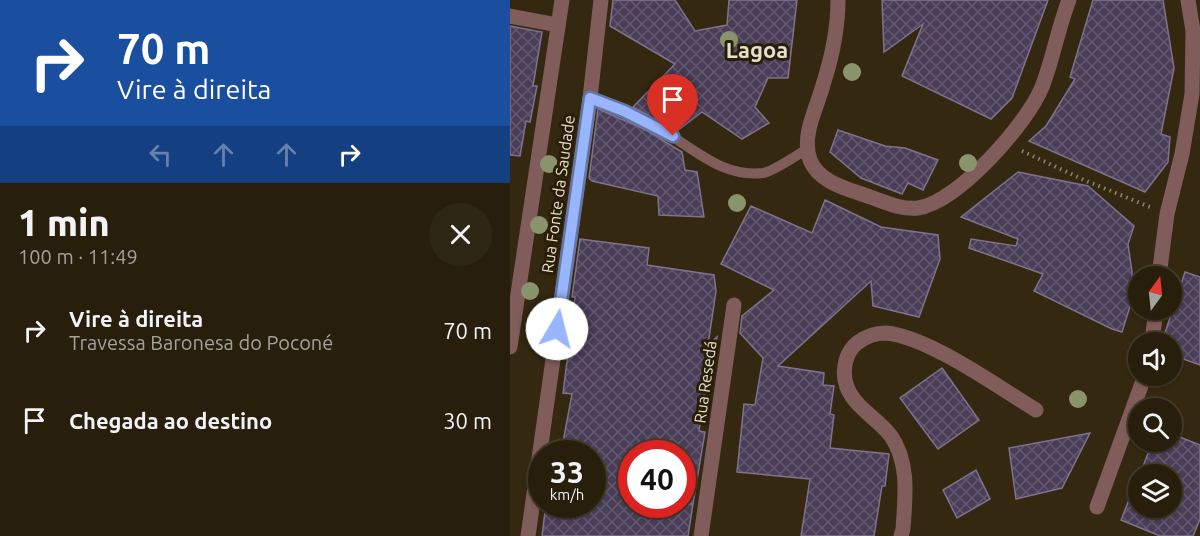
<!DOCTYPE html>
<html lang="pt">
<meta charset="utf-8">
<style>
body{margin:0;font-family:Ubuntu,sans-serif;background:#2f2715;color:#f1f3f6;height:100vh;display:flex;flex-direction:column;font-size:22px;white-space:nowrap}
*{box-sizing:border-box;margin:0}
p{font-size:20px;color:#a4a29d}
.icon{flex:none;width:33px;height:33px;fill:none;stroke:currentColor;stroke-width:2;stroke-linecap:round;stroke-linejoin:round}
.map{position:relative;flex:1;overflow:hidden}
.side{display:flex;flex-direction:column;background:#271e0c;width:510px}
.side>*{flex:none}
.banner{background:#1a4fa0;color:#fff;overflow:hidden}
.needle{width:39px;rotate:15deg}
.fabs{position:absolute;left:618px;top:266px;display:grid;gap:12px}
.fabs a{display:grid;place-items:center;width:54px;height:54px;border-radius:50%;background:#271e0c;box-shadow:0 2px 4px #0004,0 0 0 2px #433c2d;font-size:30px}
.speed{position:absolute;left:18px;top:440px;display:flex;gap:12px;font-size:30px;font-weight:700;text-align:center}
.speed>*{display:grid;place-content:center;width:78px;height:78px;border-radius:50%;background:#271e0c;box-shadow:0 2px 4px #0004,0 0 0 2px #433c2d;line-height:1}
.speed small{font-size:15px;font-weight:400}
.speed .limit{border:9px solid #d22;background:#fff;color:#111}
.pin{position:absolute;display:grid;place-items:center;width:51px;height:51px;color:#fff;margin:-62px -26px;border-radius:50% 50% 50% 0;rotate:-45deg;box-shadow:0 0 6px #0007}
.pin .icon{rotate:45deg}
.me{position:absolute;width:66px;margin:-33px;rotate:8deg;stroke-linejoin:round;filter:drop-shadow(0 0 4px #0008)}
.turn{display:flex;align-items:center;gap:21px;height:126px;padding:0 18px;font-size:27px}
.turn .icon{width:78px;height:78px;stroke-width:2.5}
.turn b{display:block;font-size:42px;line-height:51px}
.lanes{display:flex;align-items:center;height:57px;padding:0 18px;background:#0003;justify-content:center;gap:30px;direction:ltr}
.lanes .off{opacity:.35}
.round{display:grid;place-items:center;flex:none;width:63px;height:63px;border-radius:32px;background:#2f2715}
.summary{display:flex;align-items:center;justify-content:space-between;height:102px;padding:0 18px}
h1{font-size:36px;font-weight:800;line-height:45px}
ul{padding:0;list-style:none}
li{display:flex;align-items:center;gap:18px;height:90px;padding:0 18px}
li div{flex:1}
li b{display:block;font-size:22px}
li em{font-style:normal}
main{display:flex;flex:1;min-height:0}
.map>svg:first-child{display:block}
</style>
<main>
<section class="side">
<div class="banner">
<div class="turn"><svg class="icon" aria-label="right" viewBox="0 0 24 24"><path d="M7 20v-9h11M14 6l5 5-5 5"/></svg><div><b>70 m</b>Vire à direita</div></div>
<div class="lanes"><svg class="icon off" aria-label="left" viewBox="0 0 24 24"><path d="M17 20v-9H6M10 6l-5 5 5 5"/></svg><svg class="icon off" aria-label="ahead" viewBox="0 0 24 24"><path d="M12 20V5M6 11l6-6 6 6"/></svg><svg class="icon off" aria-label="ahead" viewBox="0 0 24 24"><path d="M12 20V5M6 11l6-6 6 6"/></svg><svg class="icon" aria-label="right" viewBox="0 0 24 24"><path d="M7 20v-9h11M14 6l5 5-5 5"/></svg></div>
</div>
<div class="summary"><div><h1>1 min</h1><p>100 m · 11:49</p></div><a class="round"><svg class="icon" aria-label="close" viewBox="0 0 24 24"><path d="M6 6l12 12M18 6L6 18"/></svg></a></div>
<ul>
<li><svg class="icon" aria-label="right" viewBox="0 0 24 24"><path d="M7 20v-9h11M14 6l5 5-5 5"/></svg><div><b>Vire à direita</b><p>Travessa Baronesa do Poconé</p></div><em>70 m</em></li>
<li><svg class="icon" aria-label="arrive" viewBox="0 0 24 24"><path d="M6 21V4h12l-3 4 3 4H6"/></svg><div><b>Chegada ao destino</b></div><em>30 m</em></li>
</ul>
</section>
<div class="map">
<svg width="690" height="536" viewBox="0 0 690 536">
<defs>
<pattern id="building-cross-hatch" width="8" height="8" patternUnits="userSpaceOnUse" patternTransform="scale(1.5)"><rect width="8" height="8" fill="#493d57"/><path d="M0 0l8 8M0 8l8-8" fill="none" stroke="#63596e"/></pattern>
</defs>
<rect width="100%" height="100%" fill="#342810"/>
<g fill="url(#building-cross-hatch)" stroke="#7e728d" stroke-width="1.5">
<path d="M 103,0 L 165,0 L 185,31 L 217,25 L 219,0 L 287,0 L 278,78 L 258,78 L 245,107 L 259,123 L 232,139 L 192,112 L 167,131 L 123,107 L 165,64 L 100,26 Z"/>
<path d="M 372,0 L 538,0 L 502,98 L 481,119 L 392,76 L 413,24 L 374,52 Z"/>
<path d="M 583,0 L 653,0 L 664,68 L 651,134 L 660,137 L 658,162 L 635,192 L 519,141 L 536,126 L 565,79 L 560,77 Z"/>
<path d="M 0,26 L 32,32 L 23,86 L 27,86 L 20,122 L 16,121 L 10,156 L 0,155 Z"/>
<path d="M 88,109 L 136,130 L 172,152 L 175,170 L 187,172 L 194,217 L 149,215 L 148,196 L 82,181 L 79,178 Z"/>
<path d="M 328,130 L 375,146 L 395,148 L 428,160 L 413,190 L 398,183 L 392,194 L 351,178 L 320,152 Z"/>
<path d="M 508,172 L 578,186 L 624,226 L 618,244 L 622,272 L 622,300 L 612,332 L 602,329 L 524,291 L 533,274 L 459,248 L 461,239 L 506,246 L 508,239 L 451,217 Z"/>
<path d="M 315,200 L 371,227 L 428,235 L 430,259 L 409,317 L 363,306 L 361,281 L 268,366 L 314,373 L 313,385 L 324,386 L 320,414 L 324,415 L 320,448 L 379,454 L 375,486 L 372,486 L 364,536 L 291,536 L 300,479 L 227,472 L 234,404 L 245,405 L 253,358 L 230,333 L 232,316 L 264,290 L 211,264 L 241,206 L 302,233 Z"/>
<path d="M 70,239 L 139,248 L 137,265 L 204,275 L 206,291 L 198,345 L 207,337 L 201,372 L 198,371 L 189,431 L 195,432 L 183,504 L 172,503 L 172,453 L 122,453 L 122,504 L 183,504 L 178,536 L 32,536 L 36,504 L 82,504 L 82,453 L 51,453 L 62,394 L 53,393 L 65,297 L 62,297 Z"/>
<path d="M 675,272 L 690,277 L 690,365 L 662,355 L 662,342 L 652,342 Z"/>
<path d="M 432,368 L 469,420 L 428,449 L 390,398 Z"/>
<path d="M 580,433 L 552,488 L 506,499 L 499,448 Z"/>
<path d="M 662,434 L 690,445 L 690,519 L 683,536 L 650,536 L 611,520 L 628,477 L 628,507 L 662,507 L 662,474 L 630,474 L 643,441 L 662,441 Z"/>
<path d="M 466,470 L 480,499 L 447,518 L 433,490 Z"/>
</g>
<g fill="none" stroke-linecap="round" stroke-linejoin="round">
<path stroke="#8f8572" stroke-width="4" stroke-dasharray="1.5 4.5" stroke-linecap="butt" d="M 512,151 L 574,180 L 640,207"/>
<path stroke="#805c5a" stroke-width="10" d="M 80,98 C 104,107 126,116 148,128 C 183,147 211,178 253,173 C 265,171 286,155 298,149"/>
<g stroke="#805c5a" stroke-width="15">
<path d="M 328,0 C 328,29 322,57 313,85 C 307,108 291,135 300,160 C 309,183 339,189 360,197 C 375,202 391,210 408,208 C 448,202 517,124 532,87 C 543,59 548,28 559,0"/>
<path d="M 0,16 L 48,25"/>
<path d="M 649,276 L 657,214 L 672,154 L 682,94 L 683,31 L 678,0"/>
<path d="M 642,342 L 646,309"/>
<path d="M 587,507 L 635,375"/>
<path d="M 191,536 L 224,305"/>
<path d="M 391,536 L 393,529 C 395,498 400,464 381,436 C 367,417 340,406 335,380 C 333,367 336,352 347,343 C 356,336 365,333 376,333 C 419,337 488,387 526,410"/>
</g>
<g stroke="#805c5a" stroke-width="15">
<path d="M 0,347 L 52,0"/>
<path d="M 18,536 L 80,98 L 91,0"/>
</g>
</g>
<g fill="#89936c">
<circle cx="219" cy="40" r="9"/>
<circle cx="342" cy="72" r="9"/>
<circle cx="458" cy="163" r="9"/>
<circle cx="39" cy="164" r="9"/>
<circle cx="227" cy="203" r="9"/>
<circle cx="29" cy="225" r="9"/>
<circle cx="20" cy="291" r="9"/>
<circle cx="568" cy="399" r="9"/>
</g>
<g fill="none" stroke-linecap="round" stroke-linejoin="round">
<defs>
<path id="route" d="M 47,329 L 80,98 L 114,111 L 163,136"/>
</defs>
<use href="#route" stroke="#6376a4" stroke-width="15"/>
<use href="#route" stroke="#98b5fd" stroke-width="10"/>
</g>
<g text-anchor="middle" stroke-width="6" stroke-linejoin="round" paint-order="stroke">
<g font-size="16" fill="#e6dfd1" stroke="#2a1f06">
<text transform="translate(48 194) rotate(-82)" y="6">Rua Fonte da Saudade</text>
<text transform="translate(195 382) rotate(-82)" y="6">Rua Resedá</text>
</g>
<g font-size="22" font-weight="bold" fill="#e6dfd1" stroke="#2a1f06">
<text x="247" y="58">Lagoa</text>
</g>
</g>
</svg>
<div class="fabs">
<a><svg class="needle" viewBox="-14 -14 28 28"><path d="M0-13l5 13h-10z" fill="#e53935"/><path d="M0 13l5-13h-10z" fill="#a4a29d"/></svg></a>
<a><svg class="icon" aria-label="sound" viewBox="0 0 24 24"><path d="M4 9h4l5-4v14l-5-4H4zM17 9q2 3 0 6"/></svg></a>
<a><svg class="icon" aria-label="search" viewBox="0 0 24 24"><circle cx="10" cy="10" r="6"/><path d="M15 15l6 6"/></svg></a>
<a><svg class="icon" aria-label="layers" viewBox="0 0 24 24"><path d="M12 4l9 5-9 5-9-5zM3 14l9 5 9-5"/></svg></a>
</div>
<div class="speed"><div>33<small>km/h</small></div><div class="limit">40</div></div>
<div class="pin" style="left:163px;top:136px;background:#d93025"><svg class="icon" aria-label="arrive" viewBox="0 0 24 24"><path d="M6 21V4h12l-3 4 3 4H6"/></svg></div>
<svg class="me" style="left:47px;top:329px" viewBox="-20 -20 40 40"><circle r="19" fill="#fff"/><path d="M0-13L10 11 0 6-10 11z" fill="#98b5fd"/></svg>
</div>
</main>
